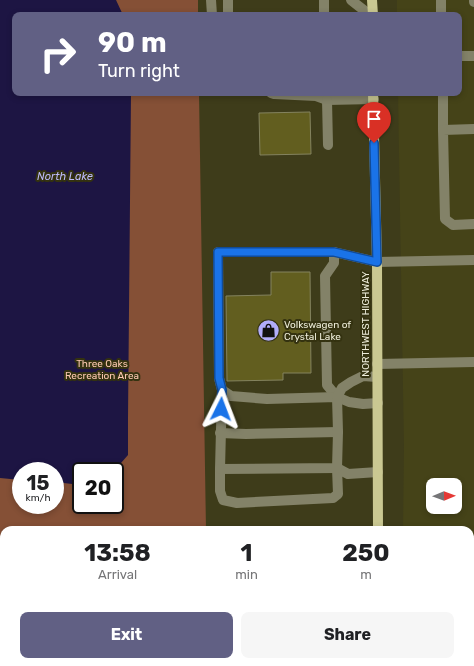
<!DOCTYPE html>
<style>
body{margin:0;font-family:Rubik,sans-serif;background:#f6f6f6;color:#202124;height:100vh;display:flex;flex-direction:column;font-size:15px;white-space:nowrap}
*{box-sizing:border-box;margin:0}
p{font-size:13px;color:#757577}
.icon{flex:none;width:22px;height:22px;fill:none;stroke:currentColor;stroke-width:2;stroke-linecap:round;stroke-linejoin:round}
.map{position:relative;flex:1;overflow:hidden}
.sheet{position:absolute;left:0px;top:526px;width:474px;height:140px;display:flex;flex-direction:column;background:#fff;border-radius:12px 12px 0 0;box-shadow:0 2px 6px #0003}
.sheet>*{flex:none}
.top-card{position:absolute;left:12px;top:12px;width:450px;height:84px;border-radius:8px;box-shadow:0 2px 6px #0003;background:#616084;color:#fff;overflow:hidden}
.needle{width:26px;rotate:89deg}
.buttons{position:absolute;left:426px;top:478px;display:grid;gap:8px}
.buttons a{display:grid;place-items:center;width:36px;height:36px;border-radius:8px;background:#fff;box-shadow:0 2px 6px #0003;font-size:20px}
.speed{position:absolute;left:12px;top:462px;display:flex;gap:8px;font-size:20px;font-weight:700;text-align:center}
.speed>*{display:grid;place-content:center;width:52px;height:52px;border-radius:50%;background:#fff;box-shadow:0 2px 6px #0003;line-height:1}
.speed small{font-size:10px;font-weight:400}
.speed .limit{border:2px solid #111;border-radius:6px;background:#fff;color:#111}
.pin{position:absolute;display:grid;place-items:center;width:34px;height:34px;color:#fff;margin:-41px -17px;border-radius:50% 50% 50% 0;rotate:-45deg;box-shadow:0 0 4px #0007}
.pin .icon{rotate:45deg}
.me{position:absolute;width:44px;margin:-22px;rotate:3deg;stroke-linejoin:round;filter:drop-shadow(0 0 3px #0008)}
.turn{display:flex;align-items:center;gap:14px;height:84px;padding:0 20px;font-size:18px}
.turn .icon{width:52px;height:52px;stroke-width:2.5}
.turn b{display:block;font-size:28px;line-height:34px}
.eta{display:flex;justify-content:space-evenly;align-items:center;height:68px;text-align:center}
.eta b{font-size:24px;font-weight:700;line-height:28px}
.primary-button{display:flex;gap:8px;margin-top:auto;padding:8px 20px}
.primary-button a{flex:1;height:46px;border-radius:8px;background:#616084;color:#fff;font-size:16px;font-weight:700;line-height:46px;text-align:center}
.primary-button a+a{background:#f6f6f6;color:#202124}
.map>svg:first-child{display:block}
</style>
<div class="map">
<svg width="474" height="666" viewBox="0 0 474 666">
<rect width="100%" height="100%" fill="#3e3c1a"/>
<g fill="#454318" fill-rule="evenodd">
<path d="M 397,0 L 474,0 L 474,666 L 402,666 L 402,662 L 470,662 L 470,530 L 403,530 L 404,447 L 398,93 L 459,93 L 459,15 L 397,15 ZM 433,485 L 455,485 L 455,507 L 433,507 Z"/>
<path d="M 208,662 L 334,662 L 333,666 L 208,666 Z"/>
</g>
<path fill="#855036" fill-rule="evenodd" d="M 0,0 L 198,0 L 198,15 L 15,15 L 15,93 L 199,93 L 206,530 L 4,530 L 4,662 L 208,662 L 208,666 L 0,666 ZM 21,471 L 55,471 L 55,505 L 21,505 ZM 81,471 L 115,471 L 115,505 L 81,505 Z"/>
<g fill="#1d1543">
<path d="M 0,0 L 116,0 L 123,15 L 15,15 L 15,93 L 131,93 L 128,418 L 128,455 L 114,471 L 81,471 L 81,485 L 55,482 L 55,471 L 21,471 L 21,480 L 0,478 Z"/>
<path d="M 61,662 L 106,662 L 109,666 L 59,666 Z"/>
</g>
<g fill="#625e1f" stroke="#84835f">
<path d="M 310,112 L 311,154 L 260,155 L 259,113 Z"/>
<path d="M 271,272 L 310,272 L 311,373 L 283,373 L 283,380 L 227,381 L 226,296 L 271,295 Z"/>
</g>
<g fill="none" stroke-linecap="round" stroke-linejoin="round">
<g stroke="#838268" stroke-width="10">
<path d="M 211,0 L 212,15"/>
<path d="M 228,0 L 228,15"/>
<path d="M 324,0 L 324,15"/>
<path d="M 351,0 L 370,15"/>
<path d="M 441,0 L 441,15"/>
<path d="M 474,0 L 474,2"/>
<path d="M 459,56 L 474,56"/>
<path d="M 271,93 L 274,94 L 316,96 L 327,100 L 374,99"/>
<path d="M 443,93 L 443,130"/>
<path d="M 327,100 L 328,145"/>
<path d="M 474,129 L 443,130 L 445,219 L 453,225 L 474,224"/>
<path d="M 334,252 L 334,263 L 325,276 L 327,385 L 337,397"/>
<path d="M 377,364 L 474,362"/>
<path d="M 222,390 L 220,469 L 220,491 L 223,500 L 237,503 L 333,498 L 338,494 L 337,468 L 348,474 L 378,472"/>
<path d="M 378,403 L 363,404 L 349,402 L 337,397 L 267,399 L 231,396 L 222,390 L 219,378 L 218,252 L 334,252 L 377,262 L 474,260"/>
<path d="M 220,433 L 246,434 L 338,432"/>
<path d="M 220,469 L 337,468 L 338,432 L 337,397 L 342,388 L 351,382 L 363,376 L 377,377"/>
<path d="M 470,571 L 474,569"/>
<path d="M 470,625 L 474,624"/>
<path d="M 456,662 L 456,666"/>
</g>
<g stroke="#cac892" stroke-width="10">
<path d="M 372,0 L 373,15"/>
<path d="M 373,93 L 377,262 L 378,530"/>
<path d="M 379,666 L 379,662"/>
</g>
</g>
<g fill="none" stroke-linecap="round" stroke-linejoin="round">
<defs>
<path id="route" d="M 221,409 L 222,390 L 219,378 L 218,252 L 334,252 L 377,262 L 374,143"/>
</defs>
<use href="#route" stroke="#114b97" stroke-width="10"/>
<use href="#route" stroke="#1a73e8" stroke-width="7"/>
</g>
<defs>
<symbol id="shop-disc" viewBox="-11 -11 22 22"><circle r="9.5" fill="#b1adfa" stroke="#343210"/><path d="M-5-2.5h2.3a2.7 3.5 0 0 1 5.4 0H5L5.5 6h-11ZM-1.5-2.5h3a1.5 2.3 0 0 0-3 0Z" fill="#111"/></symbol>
</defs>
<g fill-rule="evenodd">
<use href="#shop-disc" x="256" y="318" width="25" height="25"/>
</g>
<g text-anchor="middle" stroke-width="4" stroke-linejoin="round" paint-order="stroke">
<g font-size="10" fill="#eeedda" stroke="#343210" text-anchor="start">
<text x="284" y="328">Volkswagen of<tspan x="284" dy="12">Crystal Lake</tspan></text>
</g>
<g font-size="10" fill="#eeedda" stroke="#343210">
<text transform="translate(365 324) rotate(-90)" y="4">NORTHWEST HIGHWAY</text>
</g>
<g font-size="10" fill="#fdc9b1" stroke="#343210">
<text x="102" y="367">Three Oaks<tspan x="102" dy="12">Recreation Area</tspan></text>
</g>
<g font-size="11" font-style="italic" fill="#bdbafb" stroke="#343210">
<text x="65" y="180">North Lake</text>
</g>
</g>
</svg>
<div class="buttons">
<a><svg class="needle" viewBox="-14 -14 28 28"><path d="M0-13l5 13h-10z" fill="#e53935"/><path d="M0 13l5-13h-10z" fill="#757577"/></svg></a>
</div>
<div class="speed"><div>15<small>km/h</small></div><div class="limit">20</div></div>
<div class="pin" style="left:374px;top:143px;background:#d93025"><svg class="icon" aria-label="arrive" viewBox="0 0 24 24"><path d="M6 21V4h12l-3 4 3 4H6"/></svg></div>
<svg class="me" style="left:221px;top:409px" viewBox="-20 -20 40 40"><path d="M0-17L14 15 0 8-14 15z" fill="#1a73e8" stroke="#fff" stroke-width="4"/></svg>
<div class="top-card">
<div class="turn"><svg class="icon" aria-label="right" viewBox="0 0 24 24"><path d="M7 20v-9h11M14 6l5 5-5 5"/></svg><div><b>90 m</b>Turn right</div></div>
</div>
<section class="sheet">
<div class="eta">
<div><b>13:58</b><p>Arrival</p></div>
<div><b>1</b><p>min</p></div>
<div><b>250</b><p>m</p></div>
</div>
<div class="primary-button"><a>Exit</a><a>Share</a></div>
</section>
</div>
